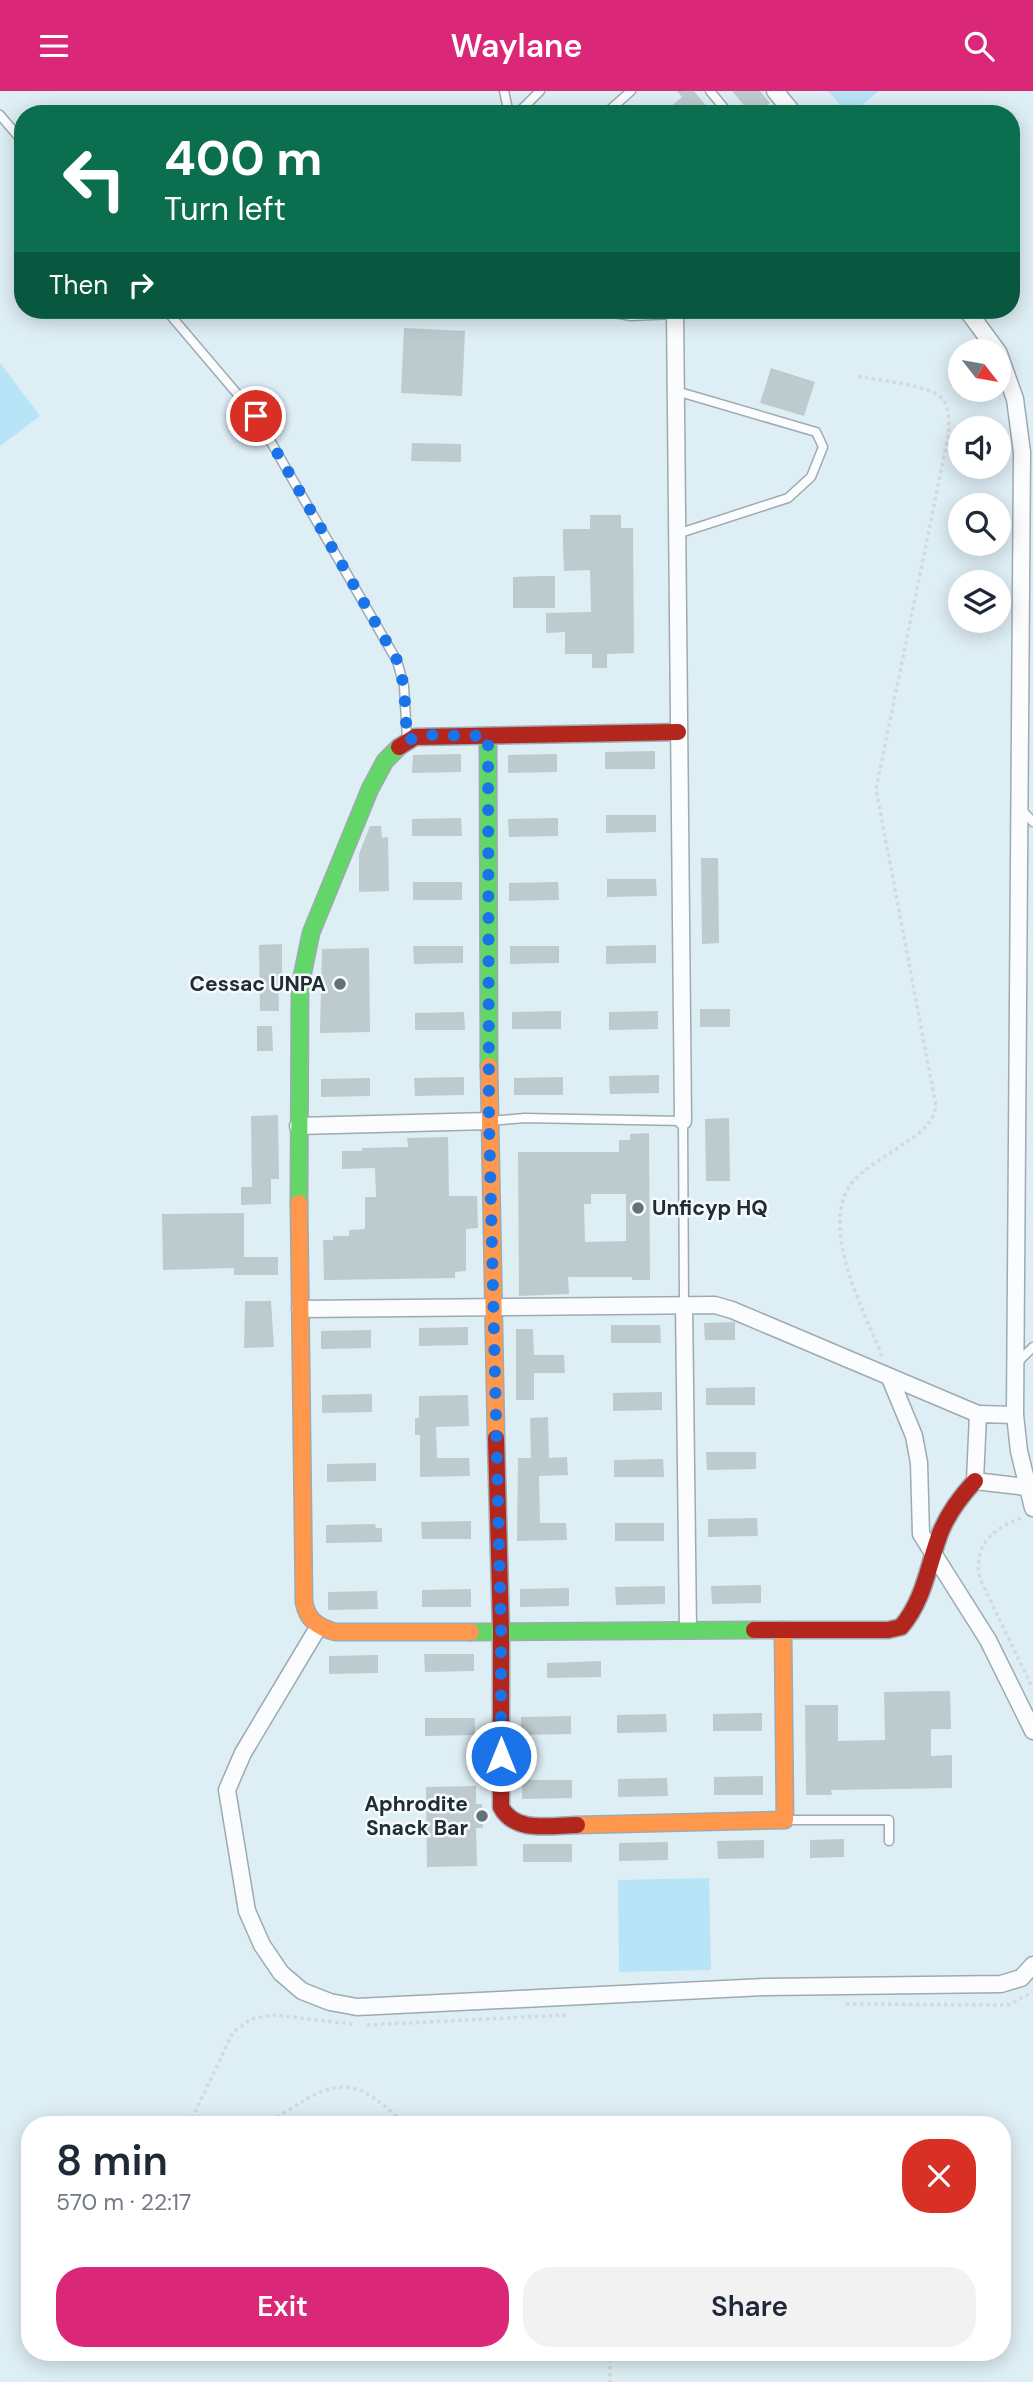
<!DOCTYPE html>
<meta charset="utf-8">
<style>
body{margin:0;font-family:"DM Sans",sans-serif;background:#f2f2f3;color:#1f2937;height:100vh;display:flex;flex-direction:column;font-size:26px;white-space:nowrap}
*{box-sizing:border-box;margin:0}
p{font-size:23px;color:#747a83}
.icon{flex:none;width:38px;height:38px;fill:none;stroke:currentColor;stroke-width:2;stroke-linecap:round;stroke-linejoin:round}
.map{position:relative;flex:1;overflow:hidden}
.details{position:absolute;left:21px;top:2025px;width:990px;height:245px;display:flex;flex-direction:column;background:#fff;border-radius:28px;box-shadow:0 4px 18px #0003}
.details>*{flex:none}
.guide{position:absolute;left:14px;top:14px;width:1006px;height:214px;border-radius:28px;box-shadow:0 4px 18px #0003;background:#0b6e4f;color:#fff;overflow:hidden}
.needle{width:46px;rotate:121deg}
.tools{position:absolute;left:948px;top:248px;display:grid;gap:14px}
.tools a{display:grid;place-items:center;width:63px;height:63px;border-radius:50%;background:#fff;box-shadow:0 4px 18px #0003;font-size:35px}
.pin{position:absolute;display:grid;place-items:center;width:60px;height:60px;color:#fff;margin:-30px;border:4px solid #fff;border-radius:50%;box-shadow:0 2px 7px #0007}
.me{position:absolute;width:77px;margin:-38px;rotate:0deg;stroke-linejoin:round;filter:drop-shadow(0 0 5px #0008)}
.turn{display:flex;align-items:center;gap:24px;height:147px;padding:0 35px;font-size:32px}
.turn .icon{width:91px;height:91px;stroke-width:2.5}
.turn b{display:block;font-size:49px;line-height:60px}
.then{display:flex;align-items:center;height:66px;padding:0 35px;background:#0003;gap:14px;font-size:26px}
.round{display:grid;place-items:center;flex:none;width:74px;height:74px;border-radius:28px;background:#f2f2f3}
.overview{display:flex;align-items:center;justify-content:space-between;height:119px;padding:0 35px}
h1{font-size:42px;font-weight:600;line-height:52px}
.primary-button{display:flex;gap:14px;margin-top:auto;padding:14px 35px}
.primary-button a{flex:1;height:80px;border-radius:28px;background:#db2777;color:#fff;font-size:28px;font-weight:600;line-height:80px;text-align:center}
.primary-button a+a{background:#f2f2f3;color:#1f2937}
header{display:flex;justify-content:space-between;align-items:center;height:91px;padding:0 35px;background:#db2777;color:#fff;font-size:32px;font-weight:600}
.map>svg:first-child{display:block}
</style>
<header><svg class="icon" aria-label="menu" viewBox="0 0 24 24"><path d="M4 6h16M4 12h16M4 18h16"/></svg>Waylane<svg class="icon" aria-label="search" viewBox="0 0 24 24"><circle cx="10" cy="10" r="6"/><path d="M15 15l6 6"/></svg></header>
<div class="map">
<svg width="1033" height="2291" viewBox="0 0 1033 2291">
<rect width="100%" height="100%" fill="#deeef5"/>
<g fill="#b7e4f7">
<path d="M 828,0 L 879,0 L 852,23 L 848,23 Z"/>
<path d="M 0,272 L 40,325 L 0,355 Z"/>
<path d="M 709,1787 L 711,1879 L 619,1881 L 618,1789 Z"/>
</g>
<g fill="#bdcbce" fill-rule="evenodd">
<path d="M 677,0 L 694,0 L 713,23 L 662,23 L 682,6 Z"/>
<path d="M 732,0 L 760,0 L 770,12 L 756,23 L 751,23 Z"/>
<path d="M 404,237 L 465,240 L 462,305 L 401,302 Z"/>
<path d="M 771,277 L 815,291 L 804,325 L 760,312 Z"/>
<path d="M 412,352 L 461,353 L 461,371 L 411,370 Z"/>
<path d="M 590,424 L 621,424 L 621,437 L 633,437 L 634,562 L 607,563 L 607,577 L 592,577 L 592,563 L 565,563 L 565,541 L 546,542 L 546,522 L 591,521 L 590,479 L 564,480 L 563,454 L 563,438 L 590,438 Z"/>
<path d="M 539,485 L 555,485 L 555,517 L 513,517 L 513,486 Z"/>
<path d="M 655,660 L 655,678 L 605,678 L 605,661 Z"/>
<path d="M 461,663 L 461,681 L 412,682 L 413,664 Z"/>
<path d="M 557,663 L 557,681 L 508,682 L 508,664 Z"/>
<path d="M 606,724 L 656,724 L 656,741 L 606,742 Z"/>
<path d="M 461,727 L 462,745 L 412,745 L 412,728 Z"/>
<path d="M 558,727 L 558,745 L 509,746 L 508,728 Z"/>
<path d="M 370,735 L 381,735 L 382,747 L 388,746 L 389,800 L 359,801 L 359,763 Z"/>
<path d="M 701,767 L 718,767 L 719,852 L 702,853 Z"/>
<path d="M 607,788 L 656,788 L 657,805 L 607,806 Z"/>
<rect x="413" y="791" width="49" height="18"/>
<path d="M 558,791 L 559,809 L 509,810 L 509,792 Z"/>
<path d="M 282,853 L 282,883 L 278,883 L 279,920 L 260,920 L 259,854 Z"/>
<path d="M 656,854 L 656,872 L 606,873 L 606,855 Z"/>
<path d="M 413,855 L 463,855 L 463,872 L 414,873 Z"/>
<path d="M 510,855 L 559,855 L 559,872 L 510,873 Z"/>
<path d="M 369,857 L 370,941 L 320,942 L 322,858 Z"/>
<rect x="700" y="918" width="30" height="18"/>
<path d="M 561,920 L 561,938 L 512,938 L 512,921 Z"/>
<path d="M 658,920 L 658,938 L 609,939 L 609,921 Z"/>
<path d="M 464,921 L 465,939 L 415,939 L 415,922 Z"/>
<path d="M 257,935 L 272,935 L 273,960 L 257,960 Z"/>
<path d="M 659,984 L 659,1002 L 610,1003 L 609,985 Z"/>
<path d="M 464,986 L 464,1004 L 415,1005 L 414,987 Z"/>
<path d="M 563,986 L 563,1004 L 514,1004 L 514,987 Z"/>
<path d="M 370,987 L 370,1005 L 321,1006 L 321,988 Z"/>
<path d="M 278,1024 L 279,1088 L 271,1088 L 271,1113 L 241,1114 L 241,1096 L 252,1096 L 251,1025 Z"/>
<path d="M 729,1027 L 730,1090 L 706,1090 L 705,1028 Z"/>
<path d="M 649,1042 L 650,1189 L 632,1189 L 632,1186 L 568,1186 L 569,1203 L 519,1205 L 518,1061 L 619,1061 L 619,1049 L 630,1049 L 630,1043 ZM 591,1103 L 626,1103 L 626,1150 L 585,1151 L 584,1113 L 591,1113 Z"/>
<path d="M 448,1046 L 449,1105 L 477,1105 L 478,1137 L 466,1138 L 466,1180 L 455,1181 L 455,1187 L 324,1189 L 323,1149 L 333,1149 L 333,1145 L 349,1145 L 349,1139 L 365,1138 L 365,1106 L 376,1106 L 375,1077 L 342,1078 L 342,1060 L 362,1060 L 362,1057 L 408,1056 L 407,1047 Z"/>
<path d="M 244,1122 L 244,1166 L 278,1166 L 278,1184 L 234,1184 L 234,1177 L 163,1179 L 162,1123 Z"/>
<path d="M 245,1210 L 271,1210 L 274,1256 L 244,1257 Z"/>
<path d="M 735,1231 L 735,1249 L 705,1249 L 704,1232 Z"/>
<path d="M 611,1234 L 660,1234 L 661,1252 L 611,1252 Z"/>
<path d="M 468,1236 L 468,1254 L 419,1255 L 419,1237 Z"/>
<path d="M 516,1238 L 533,1238 L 534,1264 L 564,1264 L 565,1282 L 534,1282 L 534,1309 L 516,1309 Z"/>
<path d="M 371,1239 L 371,1257 L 321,1258 L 321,1240 Z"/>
<path d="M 755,1296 L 755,1314 L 706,1314 L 706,1297 Z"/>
<path d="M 662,1301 L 662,1319 L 613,1320 L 613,1302 Z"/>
<path d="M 372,1303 L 372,1321 L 322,1322 L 322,1304 Z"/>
<path d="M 468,1304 L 469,1335 L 436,1336 L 437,1367 L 469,1367 L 470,1385 L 420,1386 L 420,1344 L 415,1344 L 415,1327 L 419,1327 L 419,1305 Z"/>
<path d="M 548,1326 L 549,1367 L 567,1366 L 568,1384 L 539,1385 L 540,1432 L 566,1432 L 567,1449 L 517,1450 L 518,1367 L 531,1367 L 530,1327 Z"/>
<path d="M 706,1361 L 756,1361 L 756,1378 L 707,1379 Z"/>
<path d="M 663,1368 L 664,1386 L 614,1386 L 614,1369 Z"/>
<path d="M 376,1372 L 376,1390 L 327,1391 L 327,1373 Z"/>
<path d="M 757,1427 L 758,1445 L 708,1446 L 708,1428 Z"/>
<path d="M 471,1430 L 471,1448 L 422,1448 L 421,1431 Z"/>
<rect x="615" y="1432" width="49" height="18"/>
<path d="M 375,1433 L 376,1437 L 382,1437 L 382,1451 L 326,1452 L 326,1434 Z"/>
<path d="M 761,1494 L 761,1512 L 712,1513 L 711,1495 Z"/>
<path d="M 665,1495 L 665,1513 L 616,1514 L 615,1496 Z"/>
<path d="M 569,1497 L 569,1515 L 520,1516 L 520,1498 Z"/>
<path d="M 471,1498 L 471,1516 L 422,1516 L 422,1499 Z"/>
<path d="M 377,1500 L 378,1518 L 328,1519 L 328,1501 Z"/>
<path d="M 424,1563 L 474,1563 L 474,1580 L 425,1581 Z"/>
<path d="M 378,1564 L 378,1582 L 329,1583 L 329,1565 Z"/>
<path d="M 601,1570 L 601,1586 L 547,1587 L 547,1572 Z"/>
<path d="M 950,1600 L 951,1638 L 931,1638 L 931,1665 L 952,1664 L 952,1697 L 831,1699 L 832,1704 L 806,1704 L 805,1614 L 838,1614 L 838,1650 L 885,1649 L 884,1601 Z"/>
<path d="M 762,1622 L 762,1640 L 713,1640 L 713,1623 Z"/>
<path d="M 666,1623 L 667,1641 L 617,1642 L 617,1624 Z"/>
<path d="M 571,1625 L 571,1643 L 521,1644 L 521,1626 Z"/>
<path d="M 425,1627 L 475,1627 L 475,1644 L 425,1645 Z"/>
<path d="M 763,1685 L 763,1704 L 714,1704 L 714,1686 Z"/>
<path d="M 667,1687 L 668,1705 L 618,1706 L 618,1688 Z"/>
<path d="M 522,1689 L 572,1689 L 572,1707 L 522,1708 Z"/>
<path d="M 476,1695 L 476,1713 L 482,1713 L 483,1737 L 476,1737 L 477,1775 L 427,1776 L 426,1696 Z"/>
<path d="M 844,1748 L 844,1766 L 810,1767 L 810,1749 Z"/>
<path d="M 764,1749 L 764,1767 L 718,1768 L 717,1750 Z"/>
<path d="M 668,1751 L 668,1769 L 619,1770 L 619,1752 Z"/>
<rect x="523" y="1753" width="49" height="18"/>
</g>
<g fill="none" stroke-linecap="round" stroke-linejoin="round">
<defs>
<g id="lane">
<path d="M 504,0 L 509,23"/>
<path d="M 710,0 L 729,23"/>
<path d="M 517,23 L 540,0"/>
<path d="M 605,23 L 631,0"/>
<path d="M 0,24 L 23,51"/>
<path d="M 166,219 L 256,325 L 397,570 L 404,595 L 407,648"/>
<path d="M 598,219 L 631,225 L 675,223"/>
<path d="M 676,300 L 816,341 L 823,356 L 811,386 L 788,407 L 677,443"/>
<path d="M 1021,718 L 1033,731"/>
<path d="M 491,1030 L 524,1027 L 683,1030 L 684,1213"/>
<path d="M 1018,1271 L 1033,1256"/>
<path d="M 788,1729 L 889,1729 L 889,1750"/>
</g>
<g id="street">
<path d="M 775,0 L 794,23"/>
<path d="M 675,219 L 683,1030"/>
<path d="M 967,219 L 998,261"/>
<path d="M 999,263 L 1015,308 L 1022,361 L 1015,1324 L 1019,1360 L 1033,1417"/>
<path d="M 298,1035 L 489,1030"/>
<path d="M 684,1213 L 688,1538"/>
<path d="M 300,1218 L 715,1214 L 732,1219 L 978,1323"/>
<path d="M 890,1287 L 914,1345 L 919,1372 L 921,1443 L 988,1549 L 1033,1640"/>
<path d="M 1015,1324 L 978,1323 L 975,1390 L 1026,1396"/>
<path d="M 319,1535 L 243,1662 L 227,1699 L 247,1820 L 262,1854 L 281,1882 L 302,1900 L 330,1911 L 357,1916 L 766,1896 L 1001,1893 L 1021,1887 L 1033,1874"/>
</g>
<g id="fast">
<path d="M 488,645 L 489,975"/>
<path d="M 299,1112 L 300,895 L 311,842 L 370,698 L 385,670 L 399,656"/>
<path d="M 471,1541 L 754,1539"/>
</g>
<g id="slow">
<path d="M 489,975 L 496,1347"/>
<path d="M 299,1112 L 304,1511 C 307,1529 318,1536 335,1541 L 471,1541"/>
<path d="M 577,1734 L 785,1729 L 783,1539"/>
</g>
<g id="jam">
<path d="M 399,656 L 415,646 L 678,641"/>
<path d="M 496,1347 L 501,1539 L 501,1716 C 515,1743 552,1734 577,1734"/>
<path d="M 754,1539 L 888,1539 L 901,1536 C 925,1508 928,1473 941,1440 C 949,1421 961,1405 975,1390"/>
</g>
</defs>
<use href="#lane" stroke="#9eaab0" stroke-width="11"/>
<use href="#street" stroke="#9eaab0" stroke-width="19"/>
<use href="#fast" stroke="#9eaab0" stroke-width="19"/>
<use href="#slow" stroke="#9eaab0" stroke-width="19"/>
<use href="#jam" stroke="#9eaab0" stroke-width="19"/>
<g stroke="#d4d9db" stroke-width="3.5" stroke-dasharray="3.5 3.5" stroke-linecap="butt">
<path d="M 858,285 C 876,289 933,294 943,309 C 950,317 948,331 949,341 L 876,698 L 936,1015 C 932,1035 918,1043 902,1054 C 887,1065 863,1077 851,1093 C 819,1137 864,1220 882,1265"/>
<path d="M 1021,1427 C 991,1439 973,1454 980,1488 L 1033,1598"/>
<path d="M 846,1913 L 1008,1914 L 1033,1901"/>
<path d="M 367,1934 L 566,1924"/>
<path d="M 189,2034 L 233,1941 L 251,1928 L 273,1924 L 352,1933"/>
<path d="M 265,2034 C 328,1995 346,1973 405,2034"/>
<path d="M 610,2261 L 610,2291"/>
</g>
<use href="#lane" stroke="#fafcfe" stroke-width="8"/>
<use href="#street" stroke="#fafcfe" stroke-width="16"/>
<use href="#fast" stroke="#63d668" stroke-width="16"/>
<use href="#slow" stroke="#ff974d" stroke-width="16"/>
<use href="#jam" stroke="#b3261e" stroke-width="16"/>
</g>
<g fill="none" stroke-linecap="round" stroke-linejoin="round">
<path stroke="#1a73e8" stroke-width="12" stroke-dasharray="0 21.6" d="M 256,325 L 397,569 L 404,595 L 407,649 L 427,644 L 488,645 L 489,1030 L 501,1539 L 501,1665"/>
</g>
<g fill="#647176" stroke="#f4fafd" stroke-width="2.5">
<circle cx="340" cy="893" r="7"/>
<circle cx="638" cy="1117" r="7"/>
<circle cx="482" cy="1725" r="7"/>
</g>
<g text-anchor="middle" stroke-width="5" stroke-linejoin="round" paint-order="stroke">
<g font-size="21" font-weight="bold" fill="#222d32" stroke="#f4fafd" text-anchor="end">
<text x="326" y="900">Cessac UNPA</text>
<text x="652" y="1124" text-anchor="start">Unficyp HQ</text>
<text x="468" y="1720">Aphrodite<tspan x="468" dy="24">Snack Bar</tspan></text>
</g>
</g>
</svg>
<div class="tools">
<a><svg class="needle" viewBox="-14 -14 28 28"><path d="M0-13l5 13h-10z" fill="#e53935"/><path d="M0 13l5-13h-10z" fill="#747a83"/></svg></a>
<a><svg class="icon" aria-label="sound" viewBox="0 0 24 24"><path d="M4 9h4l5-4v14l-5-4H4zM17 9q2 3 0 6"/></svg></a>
<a><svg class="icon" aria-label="search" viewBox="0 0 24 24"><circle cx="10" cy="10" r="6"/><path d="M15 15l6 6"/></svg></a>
<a><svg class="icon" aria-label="layers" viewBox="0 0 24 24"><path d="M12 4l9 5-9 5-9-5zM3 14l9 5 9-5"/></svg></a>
</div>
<div class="pin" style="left:256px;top:325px;background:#d93025"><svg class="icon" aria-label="arrive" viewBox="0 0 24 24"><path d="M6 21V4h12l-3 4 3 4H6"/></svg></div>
<svg class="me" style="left:501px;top:1665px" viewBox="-20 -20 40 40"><circle r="17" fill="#1a73e8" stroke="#fff" stroke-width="3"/><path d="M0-11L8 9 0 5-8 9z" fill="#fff"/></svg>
<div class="guide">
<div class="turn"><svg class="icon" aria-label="left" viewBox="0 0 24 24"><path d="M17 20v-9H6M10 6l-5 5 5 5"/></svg><div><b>400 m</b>Turn left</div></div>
<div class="then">Then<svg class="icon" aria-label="right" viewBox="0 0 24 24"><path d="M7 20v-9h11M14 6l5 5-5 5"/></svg></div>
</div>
<section class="details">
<div class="overview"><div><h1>8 min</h1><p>570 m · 22:17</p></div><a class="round" style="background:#d93025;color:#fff"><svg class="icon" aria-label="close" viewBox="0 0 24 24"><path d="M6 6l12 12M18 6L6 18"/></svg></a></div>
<div class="primary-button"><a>Exit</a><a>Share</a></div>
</section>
</div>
